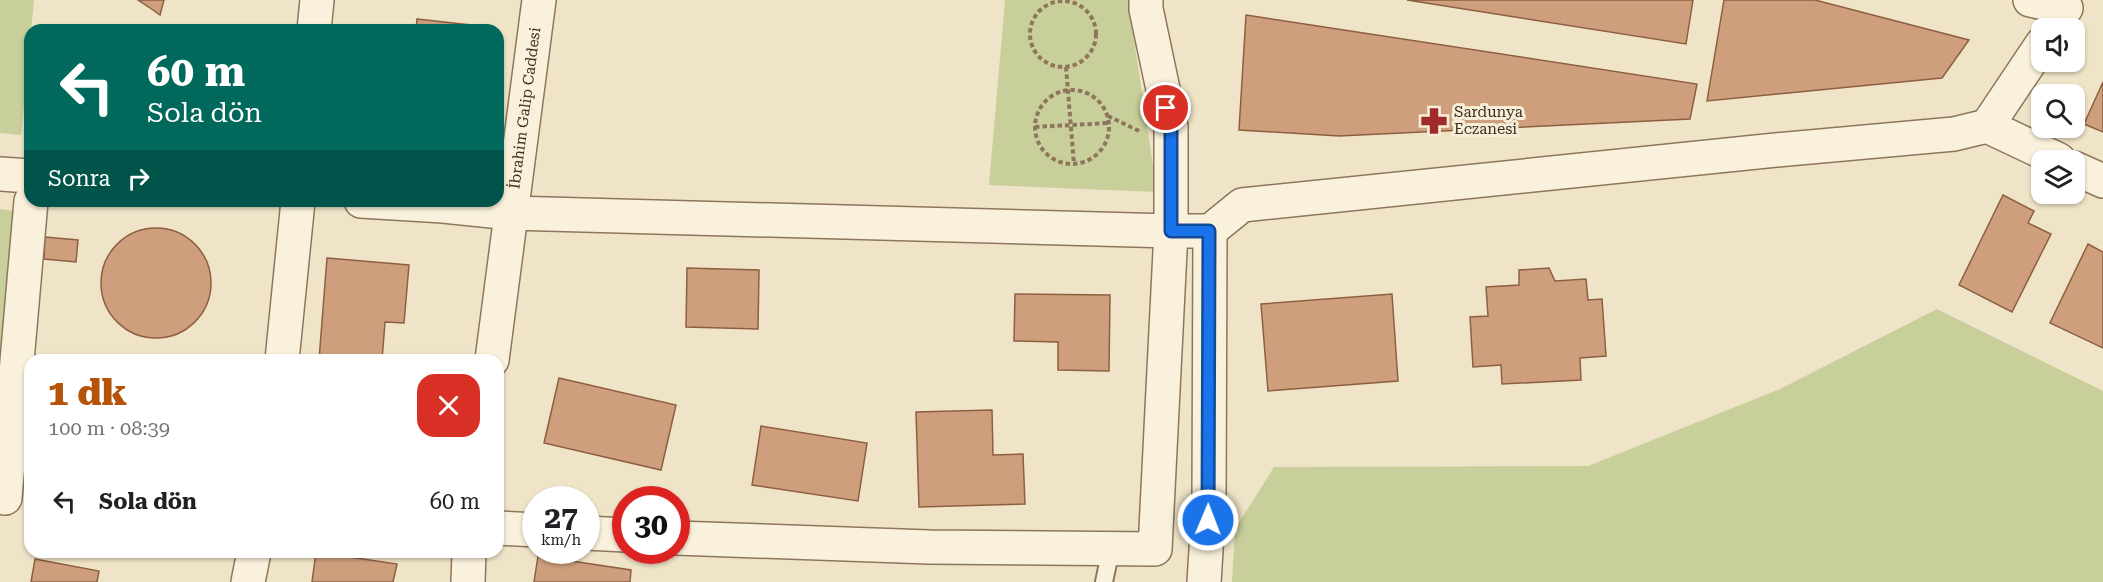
<!DOCTYPE html>
<html lang="tr">
<meta charset="utf-8">
<style>
body{margin:0;font-family:"Roboto Serif",serif;background:#f6f6f6;color:#202124;height:100vh;display:flex;flex-direction:column;font-size:22px;white-space:nowrap}
*{box-sizing:border-box;margin:0}
p{font-size:20px;color:#757577}
.icon{flex:none;width:33px;height:33px;fill:none;stroke:currentColor;stroke-width:2;stroke-linecap:round;stroke-linejoin:round}
.map{position:relative;flex:1;overflow:hidden}
.sheet{position:absolute;left:24px;top:354px;width:480px;height:204px;display:flex;flex-direction:column;background:#fff;border-radius:18px;box-shadow:0 2px 4px #0004}
.sheet>*{flex:none}
.banner{position:absolute;left:24px;top:24px;width:480px;height:183px;border-radius:18px;box-shadow:0 2px 4px #0004;background:#00695c;color:#fff;overflow:hidden}
.controls{position:absolute;left:2031px;top:18px;display:grid;gap:12px}
.controls a{display:grid;place-items:center;width:54px;height:54px;border-radius:12px;background:#fff;box-shadow:0 2px 4px #0004;font-size:30px}
.speed{position:absolute;left:522px;top:486px;display:flex;gap:12px;font-size:30px;font-weight:700;text-align:center}
.speed>*{display:grid;place-content:center;width:78px;height:78px;border-radius:50%;background:#fff;box-shadow:0 2px 4px #0004;line-height:1}
.speed small{font-size:15px;font-weight:400}
.speed .limit{border:9px solid #d22;background:#fff;color:#111}
.pin{position:absolute;display:grid;place-items:center;width:51px;height:51px;color:#fff;margin:-26px;border:3px solid #fff;border-radius:50%;box-shadow:0 2px 6px #0007}
.me{position:absolute;width:66px;margin:-33px;rotate:1deg;stroke-linejoin:round;filter:drop-shadow(0 0 4px #0008)}
.turn{display:flex;align-items:center;gap:21px;height:126px;padding:0 24px;font-size:27px}
.turn .icon{width:78px;height:78px;stroke-width:2.5}
.turn b{display:block;font-size:42px;line-height:51px}
.then{display:flex;align-items:center;height:57px;padding:0 24px;background:#0003;gap:12px;font-size:22px}
.round{display:grid;place-items:center;flex:none;width:63px;height:63px;border-radius:18px;background:#f6f6f6}
.overview{display:flex;align-items:center;justify-content:space-between;height:102px;padding:0 24px}
h1{font-size:36px;font-weight:800;line-height:45px;color:#b45309}
ul{padding:0;list-style:none}
li{display:flex;align-items:center;gap:18px;height:90px;padding:0 24px}
li div{flex:1}
li b{display:block;font-size:22px}
li em{font-style:normal}
.map>svg:first-child{display:block}
</style>
<div class="map">
<svg width="2103" height="582" viewBox="0 0 2103 582">
<rect width="100%" height="100%" fill="#f0e4c8"/>
<g fill="#c9cf9b">
<path d="M 0,0 L 34,0 L 21,135 L 0,133 Z"/>
<path d="M 1005,0 L 1128,0 L 1157,192 L 989,185 Z"/>
<path d="M 0,209 L 15,211 L 0,401 Z"/>
<path d="M 1937,309 L 2103,391 L 2103,582 L 1232,582 L 1235,529 L 1274,467 L 1588,466 L 1780,389 Z"/>
</g>
<g fill="#cf9f7d" stroke="#8d5f41" stroke-width="1.5">
<path d="M 138,0 L 164,0 L 160,15 L 153,10 Z"/>
<path d="M 1407,0 L 1693,0 L 1686,44 Z"/>
<path d="M 1724,0 L 1815,0 L 1969,40 L 1942,78 L 1707,101 Z"/>
<path d="M 1246,15 L 1697,84 L 1690,119 L 1339,136 L 1239,130 Z"/>
<path d="M 417,19 L 489,27 L 488,30 L 416,30 Z"/>
<path d="M 2103,82 L 2103,132 L 2084,124 Z"/>
<path d="M 2003,195 L 2034,211 L 2028,223 L 2051,234 L 2012,312 L 1959,285 Z"/>
<circle cx="156" cy="283" r="55"/>
<path d="M 45,237 L 78,240 L 76,262 L 44,259 Z"/>
<path d="M 2088,244 L 2103,252 L 2103,348 L 2050,323 Z"/>
<path d="M 327,258 L 409,265 L 404,323 L 385,322 L 382,360 L 319,360 Z"/>
<path d="M 687,268 L 759,270 L 758,329 L 686,327 Z"/>
<path d="M 1549,268 L 1555,281 L 1586,279 L 1588,300 L 1602,299 L 1606,356 L 1580,358 L 1581,380 L 1502,384 L 1501,365 L 1473,367 L 1470,317 L 1488,316 L 1486,287 L 1519,285 L 1519,270 Z"/>
<path d="M 1015,294 L 1110,295 L 1109,371 L 1058,370 L 1058,342 L 1014,341 Z"/>
<path d="M 1392,294 L 1398,381 L 1268,391 L 1261,304 Z"/>
<path d="M 559,378 L 676,405 L 661,470 L 544,443 Z"/>
<path d="M 992,410 L 993,455 L 1023,454 L 1025,504 L 919,507 L 916,412 Z"/>
<path d="M 761,426 L 867,443 L 858,501 L 752,485 Z"/>
<path d="M 316,552 L 397,564 L 393,582 L 312,582 Z"/>
<path d="M 538,556 L 631,570 L 630,582 L 534,582 Z"/>
<path d="M 35,559 L 99,571 L 97,582 L 31,582 Z"/>
</g>
<g fill="none" stroke-linecap="round" stroke-linejoin="round">
<defs>
<path id="service" d="M 1104,582 L 1111,549"/>
<g id="minor">
<path d="M 2030,0 L 2066,8"/>
<path d="M 314,30 L 317,0"/>
<path d="M 1987,126 L 2042,44"/>
<path d="M 1987,126 L 2059,160"/>
<path d="M 2074,168 L 2103,181"/>
<path d="M 0,174 L 30,176"/>
<path d="M 361,201 L 443,206 L 511,213 L 1171,231 L 1210,231 L 1242,205 L 1776,150 L 1954,134 L 1987,126"/>
<path d="M 282,360 L 298,201"/>
<path d="M 5,498 L 31,201"/>
<path d="M 498,528 L 536,530"/>
<path d="M 586,533 L 626,535"/>
<path d="M 676,538 L 929,547 L 1155,549 L 1171,231 L 1171,127 L 1146,9 L 1146,0"/>
<path d="M 248,582 L 254,552"/>
<path d="M 1204,582 L 1209,503 L 1210,231"/>
</g>
<g id="tertiary">
<path id="s1" d="M 492,360 L 539,0"/>
<path d="M 468,582 L 469,552"/>
</g>
</defs>
<use href="#service" stroke="#8d765c" stroke-width="20"/>
<use href="#minor" stroke="#8d765c" stroke-width="36"/>
<use href="#tertiary" stroke="#8d765c" stroke-width="36"/>
<g stroke="#8d765c" stroke-width="4" stroke-dasharray="4.5 3" stroke-linecap="butt">
<circle cx="1063" cy="34" r="33"/>
<path d="M 1066,67 L 1074,164"/>
<circle cx="1072" cy="127" r="37"/>
<path d="M 1108,116 L 1139,131"/>
<path d="M 1035,127 L 1109,123"/>
</g>
<use href="#service" stroke="#faf1dc" stroke-width="16"/>
<use href="#minor" stroke="#faf1dc" stroke-width="33"/>
<use href="#tertiary" stroke="#faf1dc" stroke-width="33"/>
</g>
<g fill="none" stroke-linecap="round" stroke-linejoin="round">
<defs>
<path id="route" d="M 1166,108 L 1171,128 L 1171,231 L 1209,231 L 1208,520"/>
</defs>
<use href="#route" stroke="#114b97" stroke-width="15"/>
<use href="#route" stroke="#1a73e8" stroke-width="10"/>
</g>
<defs>
<symbol id="pharmacy-bare" viewBox="-9 -9 18 18"><path d="M-2-6h4v4h4v4h-4v4h-4v-4h-4v-4h4Z" fill="#9e2a2b" stroke="#f7eed8" stroke-width="2.5" paint-order="stroke"/></symbol>
</defs>
<g fill-rule="evenodd">
<use href="#pharmacy-bare" x="1415" y="102" width="38" height="38"/>
</g>
<g text-anchor="middle" stroke-width="6" stroke-linejoin="round" paint-order="stroke">
<g font-size="15" fill="#3d2e20" stroke="#f7eed8">
<text dy="5" stroke="none"><textPath href="#s1" startOffset="254">İbrahim Galip Caddesi</textPath></text>
</g>
<g font-size="15" fill="#3d2e20" stroke="#f7eed8" text-anchor="start">
<text x="1454" y="117">Sardunya<tspan x="1454" dy="17">Eczanesi</tspan></text>
</g>
</g>
</svg>
<div class="controls">
<a><svg class="icon" aria-label="sound" viewBox="0 0 24 24"><path d="M4 9h4l5-4v14l-5-4H4zM17 9q2 3 0 6"/></svg></a>
<a><svg class="icon" aria-label="search" viewBox="0 0 24 24"><circle cx="10" cy="10" r="6"/><path d="M15 15l6 6"/></svg></a>
<a><svg class="icon" aria-label="layers" viewBox="0 0 24 24"><path d="M12 4l9 5-9 5-9-5zM3 14l9 5 9-5"/></svg></a>
</div>
<div class="speed"><div>27<small>km/h</small></div><div class="limit">30</div></div>
<div class="pin" style="left:1166px;top:108px;background:#d93025"><svg class="icon" aria-label="arrive" viewBox="0 0 24 24"><path d="M6 21V4h12l-3 4 3 4H6"/></svg></div>
<svg class="me" style="left:1208px;top:520px" viewBox="-20 -20 40 40"><circle r="17" fill="#1a73e8" stroke="#fff" stroke-width="3"/><path d="M0-11L8 9 0 5-8 9z" fill="#fff"/></svg>
<div class="banner">
<div class="turn"><svg class="icon" aria-label="left" viewBox="0 0 24 24"><path d="M17 20v-9H6M10 6l-5 5 5 5"/></svg><div><b>60 m</b>Sola dön</div></div>
<div class="then">Sonra<svg class="icon" aria-label="right" viewBox="0 0 24 24"><path d="M7 20v-9h11M14 6l5 5-5 5"/></svg></div>
</div>
<section class="sheet">
<div class="overview"><div><h1>1 dk</h1><p>100 m · 08:39</p></div><a class="round" style="background:#d93025;color:#fff"><svg class="icon" aria-label="close" viewBox="0 0 24 24"><path d="M6 6l12 12M18 6L6 18"/></svg></a></div>
<ul>
<li><svg class="icon" aria-label="left" viewBox="0 0 24 24"><path d="M17 20v-9H6M10 6l-5 5 5 5"/></svg><div><b>Sola dön</b></div><em>60 m</em></li>
</ul>
</section>
</div>
